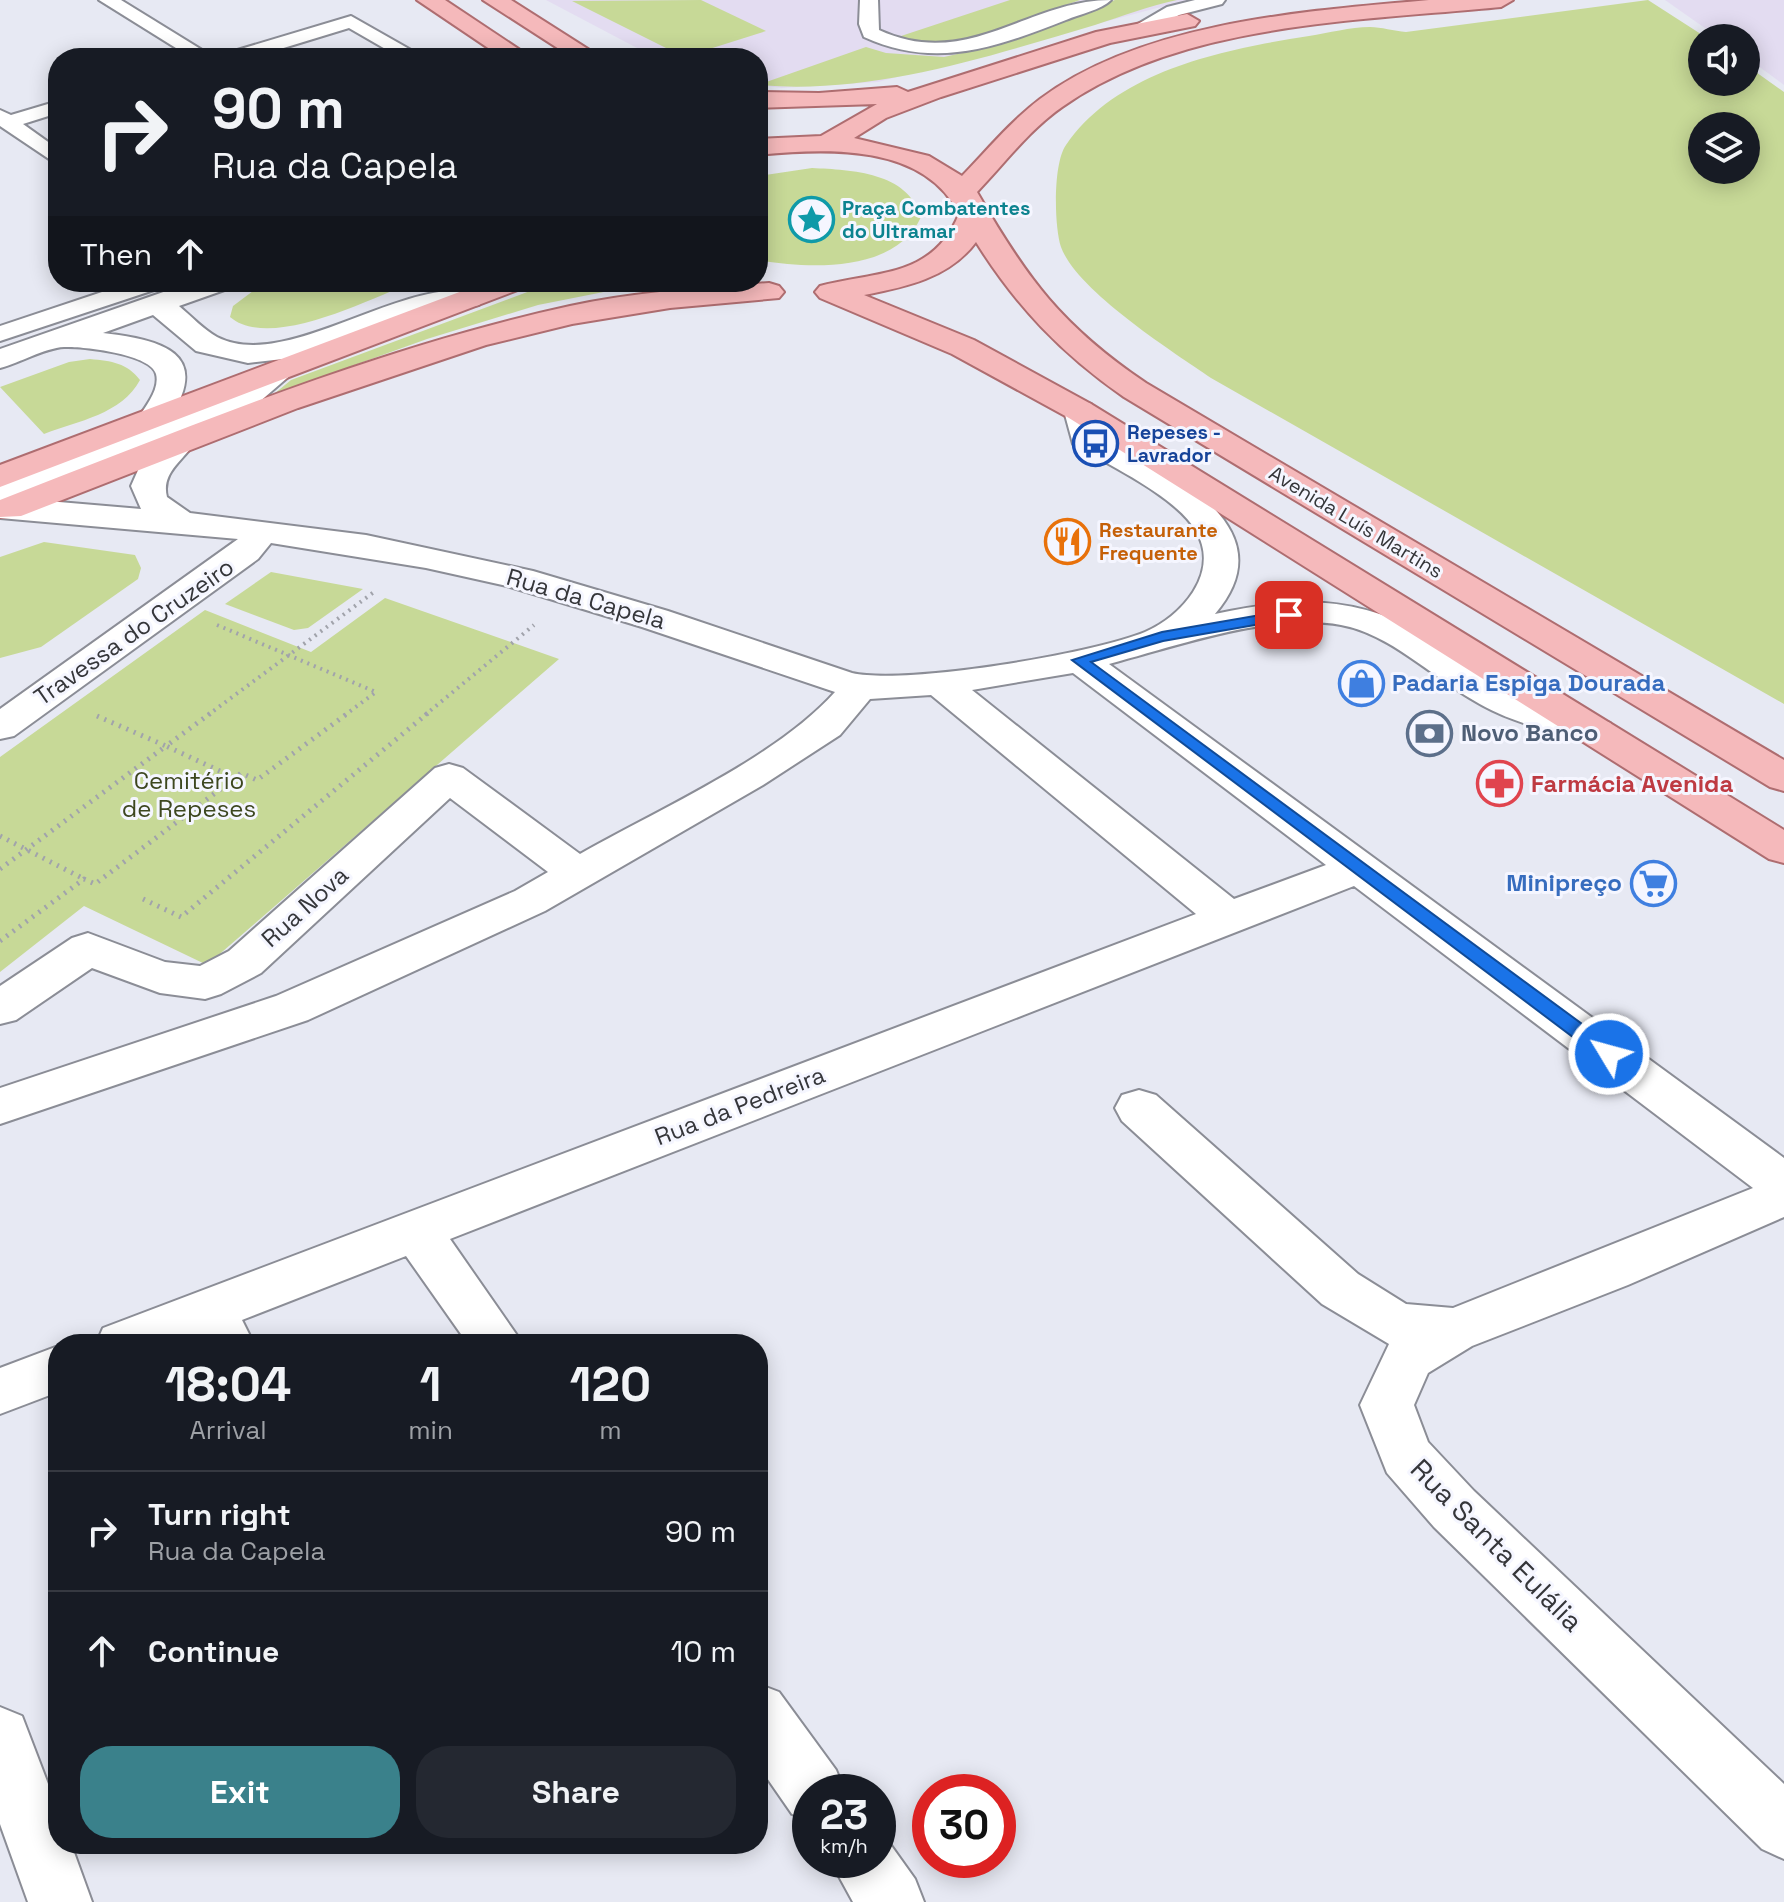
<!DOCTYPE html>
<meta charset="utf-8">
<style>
body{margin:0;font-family:"Space Grotesk",sans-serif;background:#242831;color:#f1f3f6;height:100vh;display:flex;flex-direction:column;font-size:30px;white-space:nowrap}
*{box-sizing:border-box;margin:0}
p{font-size:26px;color:#9ea1a6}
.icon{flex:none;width:44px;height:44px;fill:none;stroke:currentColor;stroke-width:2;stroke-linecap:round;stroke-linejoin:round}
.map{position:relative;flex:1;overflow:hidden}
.sheet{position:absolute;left:48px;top:1334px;width:720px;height:520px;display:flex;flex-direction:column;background:#171b24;border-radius:32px;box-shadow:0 4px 20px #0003}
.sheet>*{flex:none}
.guide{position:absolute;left:48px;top:48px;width:720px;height:244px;border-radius:32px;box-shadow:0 4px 20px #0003;background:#171b24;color:#f1f3f6;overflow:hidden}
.buttons{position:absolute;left:1688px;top:24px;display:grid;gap:16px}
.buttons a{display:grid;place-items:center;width:72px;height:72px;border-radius:50%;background:#171b24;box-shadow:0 4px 20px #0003;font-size:40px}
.speed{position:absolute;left:792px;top:1774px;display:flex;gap:16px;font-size:40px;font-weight:700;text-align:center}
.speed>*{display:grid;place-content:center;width:104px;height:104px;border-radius:50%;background:#171b24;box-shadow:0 4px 20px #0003;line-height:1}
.speed small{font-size:20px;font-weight:400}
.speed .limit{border:12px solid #d22;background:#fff;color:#111}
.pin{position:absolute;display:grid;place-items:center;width:68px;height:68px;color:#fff;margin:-34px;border-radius:16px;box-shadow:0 4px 12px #0006}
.me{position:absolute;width:88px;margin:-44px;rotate:307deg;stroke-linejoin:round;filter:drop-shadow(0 0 6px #0008)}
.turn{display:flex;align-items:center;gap:28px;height:168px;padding:0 32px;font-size:36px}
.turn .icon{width:104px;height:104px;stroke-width:2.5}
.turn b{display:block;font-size:56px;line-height:68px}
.then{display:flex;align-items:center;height:76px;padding:0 32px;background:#0003;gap:16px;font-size:30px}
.eta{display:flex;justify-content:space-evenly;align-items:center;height:136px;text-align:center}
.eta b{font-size:48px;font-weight:700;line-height:56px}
.action{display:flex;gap:16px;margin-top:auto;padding:16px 32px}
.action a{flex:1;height:92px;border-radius:32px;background:#3a818b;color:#fff;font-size:32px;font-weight:700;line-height:92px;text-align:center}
.action a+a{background:#242831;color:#f1f3f6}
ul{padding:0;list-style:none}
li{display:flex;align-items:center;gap:24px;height:120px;padding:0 32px;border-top:2px solid #363941}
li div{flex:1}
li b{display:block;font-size:30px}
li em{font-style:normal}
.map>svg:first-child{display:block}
</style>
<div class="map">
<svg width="1784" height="1902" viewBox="0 0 1784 1902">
<rect width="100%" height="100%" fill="#e7e9f3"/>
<g fill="#e3dcf1">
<path d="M 546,0 L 1216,0 L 1157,8 L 878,82 L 782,88 L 758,85 L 758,58 L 656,58 Z"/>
<path d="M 1665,0 L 1784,0 L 1784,85 L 1746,57 L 1746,38 L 1719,38 Z"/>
</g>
<g fill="#c7d997" fill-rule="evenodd">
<path d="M 701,0 L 766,31 L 684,57 L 572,1 Z"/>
<path d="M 1010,0 L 1080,0 C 1029,17 950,56 898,37 Z"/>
<path d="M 1115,0 L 1177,0 C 1148,6 1123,16 1095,25 C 986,57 874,95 758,85 L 866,47 L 886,53 L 944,57 L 975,50 Z"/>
<path d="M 1648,0 L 1707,38 L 1702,38 L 1702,82 L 1746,82 L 1746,65 L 1784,92 L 1784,704 L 1211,378 C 1172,351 1077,291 1061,247 C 1054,226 1053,163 1066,145 C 1117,70 1225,49 1309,36 C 1329,33 1350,27 1370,27 C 1381,27 1394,31 1406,32 ZM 1702,126 L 1746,126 L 1746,170 L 1702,170 Z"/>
<path d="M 812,168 C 852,170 908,172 921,217 C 896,273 809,269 758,260 L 758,176 Z"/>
<path d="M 265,282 L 414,282 C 369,299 270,351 230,317 L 233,306 Z"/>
<path d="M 554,282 L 638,282 L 639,285 L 538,305 L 427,339 L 274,394 L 291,380 Z"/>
<path d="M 90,359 C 112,361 127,363 140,380 C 122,414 78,421 44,434 L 0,387 L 69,362 Z"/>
<path d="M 44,542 L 135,555 L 141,568 L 138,579 L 41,647 L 0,658 L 0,557 Z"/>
<path d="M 271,572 L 363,589 L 308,628 L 294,630 L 225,604 Z"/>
<path d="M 385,598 L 559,659 L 207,965 L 84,906 L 0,972 L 0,757 L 205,610 L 311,652 Z"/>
</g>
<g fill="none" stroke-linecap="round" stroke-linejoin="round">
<defs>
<g id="service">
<path d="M 99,0 L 121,0 L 215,58 L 192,58 Z"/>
<path d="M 860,0 L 878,0 L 879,30 C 968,71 1027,0 1111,0 C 1101,10 1080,14 1066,20 C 997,47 936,70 864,37 L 859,24 Z"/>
<path d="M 1195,0 L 1225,0 L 1222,4 L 1179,15 L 1142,35 L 1128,35 L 1126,31 L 1167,7 Z"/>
<path d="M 351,16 L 425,58 L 401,58 L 349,28 L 251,58 L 221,58 L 224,54 Z"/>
<path d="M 58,101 L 58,113 L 23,124 L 58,149 L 58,165 L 0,126 L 0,110 L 11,115 Z"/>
<path d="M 132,282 L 166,282 L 163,287 L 0,341 L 0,326 Z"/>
</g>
<g id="minor">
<path d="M 192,282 L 235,282 L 230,288 L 179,306 C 191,316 204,330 217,337 C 287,373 404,274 479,293 L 483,299 L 479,305 L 433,312 L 292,358 L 248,363 L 196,351 L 153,315 L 103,333 C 161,340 212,352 170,418 C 189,411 212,405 229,395 C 250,382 263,359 289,365 L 294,372 L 251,409 L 182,437 L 193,445 C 181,462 161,474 167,497 L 190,513 L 366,535 L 533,571 L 668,611 L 852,673 C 907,685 1091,654 1145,632 C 1181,617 1221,573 1196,531 C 1176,496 1108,465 1073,444 L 1064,411 L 1069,404 L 1080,401 L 1091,404 L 1100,432 C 1163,470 1291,525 1215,614 C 1294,597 1356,594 1428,637 C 1460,656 1489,679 1522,695 C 1550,709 1581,714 1610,723 L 1616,732 L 1610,741 C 1591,746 1576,739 1557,733 C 1527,725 1499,716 1473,700 C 1431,676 1390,634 1341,625 C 1270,612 1178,646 1109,664 L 1784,1158 L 1784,1217 L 1628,1285 L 1472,1346 L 1428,1373 L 1414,1405 L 1428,1442 L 1474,1491 L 1784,1784 L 1784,1859 L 1762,1849 L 1434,1527 L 1387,1473 L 1360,1405 L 1389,1344 L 1322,1304 L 1122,1121 L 1115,1108 L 1122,1095 L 1139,1090 L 1156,1095 L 1358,1274 L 1406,1304 L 1453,1308 L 1753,1188 L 1354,886 L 450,1239 L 523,1344 L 468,1344 L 406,1256 L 242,1320 L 254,1344 L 201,1344 L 198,1337 L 181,1344 L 96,1344 L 103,1328 L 1196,914 L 931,695 L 870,699 L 840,735 L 763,785 L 545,911 L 308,1020 L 0,1124 L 0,1088 L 276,996 L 515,891 L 548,872 L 450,798 L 261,973 L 221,994 L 205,999 L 160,993 L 92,968 L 16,1020 L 0,1024 L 0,986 L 72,938 L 88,933 L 165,962 L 200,966 L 229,951 L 435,768 L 449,764 L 463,768 L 580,854 C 659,809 776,758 835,692 L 642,627 L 507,586 L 426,568 L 271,543 L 258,559 L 14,736 L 0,739 L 0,709 L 238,539 L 0,518 L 0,485 L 149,426 L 138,418 C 146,406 160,389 156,374 C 151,354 82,346 64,347 C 44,348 20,363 0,368 L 0,349 ZM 156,447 L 139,468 L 131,486 L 141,509 L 24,499 ZM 1073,673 L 1326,865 L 1234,899 L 972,690 Z"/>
<path d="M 58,1346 L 58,1392 L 0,1414 L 0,1368 Z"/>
<path d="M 758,1684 L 779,1692 L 836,1770 L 845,1792 L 810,1792 L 810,1821 L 792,1814 L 758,1765 Z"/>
<path d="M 0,1707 L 22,1716 L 58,1810 L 58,1844 L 71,1844 L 92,1902 L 28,1902 L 0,1824 Z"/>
<path d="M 878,1835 L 885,1837 L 915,1879 L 924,1902 L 853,1902 L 830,1860 L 878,1860 Z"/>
</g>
<g id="primary">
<path d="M 417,0 L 445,0 L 532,58 L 503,58 Z"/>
<path d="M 483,0 L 511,0 L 602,58 L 573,58 Z"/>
<path d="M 1429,0 L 1513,0 L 1501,7 C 1360,21 1182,22 1062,107 C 1029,130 1005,163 977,192 C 1027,279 1062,326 1146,383 L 1784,760 L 1784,791 L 1770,787 L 1124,397 C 1062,354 1016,306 976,242 C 949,278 906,287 864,295 L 974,340 L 1091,404 L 1784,830 L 1784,863 L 1769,859 L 1069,418 L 952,354 L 820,298 L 815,292 L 820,286 C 877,271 933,278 959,214 C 925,143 825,148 758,155 L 758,139 L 821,136 L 877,104 L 758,108 L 758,92 L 819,93 L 897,87 L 908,92 L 1096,32 L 1187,14 L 1199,21 L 1195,26 L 1110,43 L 941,97 L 886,118 L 854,138 L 929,156 L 962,176 C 987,150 1011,121 1040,99 C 1143,22 1305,11 1429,0 Z"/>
<path d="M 486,282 L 528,282 L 523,288 L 0,487 L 0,465 Z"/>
<path d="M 769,283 L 779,286 L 784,292 L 779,298 L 670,308 L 572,324 L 486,345 L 298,408 L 21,516 L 0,517 L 0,500 C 187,428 373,349 570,306 C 635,292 702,288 769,283 Z"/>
</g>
</defs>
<use href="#service" stroke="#8b8d96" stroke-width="4"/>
<use href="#minor" stroke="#8b8d96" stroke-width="4"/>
<use href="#primary" stroke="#ae6d70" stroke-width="4"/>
<g stroke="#a1a3ab" stroke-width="4" stroke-dasharray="2 5" stroke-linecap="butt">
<path d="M 217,625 L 376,692 L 345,715"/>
<path d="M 208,715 L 374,592"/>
<path d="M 425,715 L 534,625"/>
</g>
<g stroke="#a1a3ab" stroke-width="5" stroke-dasharray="2 6" stroke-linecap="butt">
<path d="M 97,716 L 166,746 L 211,713"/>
<path d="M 0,836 L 84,879"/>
<path d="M 0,869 L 166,746 L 235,778 L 241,773 L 257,780 L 348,713"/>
<path d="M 143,899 L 181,917 L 428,713"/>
<path d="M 0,941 L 84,879 L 95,884 L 235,778"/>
</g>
<use href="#service" fill="#fff" fill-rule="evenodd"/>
<use href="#minor" fill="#fff" fill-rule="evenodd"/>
<use href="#primary" fill="#f5b9bb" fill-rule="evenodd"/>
</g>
<path fill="#1a73e8" stroke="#114b97" stroke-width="2" d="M 1289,610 L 1297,615 L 1295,618 L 1163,641 L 1091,662 L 1616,1049 L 1618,1054 L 1616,1059 L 1602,1059 L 1072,660 L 1162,632 Z"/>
<defs>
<symbol id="sight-ring" viewBox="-11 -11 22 22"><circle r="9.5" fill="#f5f6ff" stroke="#0f9aa8" stroke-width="1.5"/><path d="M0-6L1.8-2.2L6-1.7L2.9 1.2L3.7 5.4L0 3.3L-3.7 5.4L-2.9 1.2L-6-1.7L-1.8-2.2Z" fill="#0f9aa8"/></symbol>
<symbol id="bus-ring" viewBox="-11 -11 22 22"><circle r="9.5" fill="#f5f6ff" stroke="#1a4fb4" stroke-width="1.5"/><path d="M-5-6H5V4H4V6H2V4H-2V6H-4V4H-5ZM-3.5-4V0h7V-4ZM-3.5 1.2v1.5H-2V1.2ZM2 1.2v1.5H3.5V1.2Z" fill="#1a4fb4"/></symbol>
<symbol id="restaurant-ring" viewBox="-11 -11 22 22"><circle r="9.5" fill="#f5f6ff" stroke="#e8710a" stroke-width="1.5"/><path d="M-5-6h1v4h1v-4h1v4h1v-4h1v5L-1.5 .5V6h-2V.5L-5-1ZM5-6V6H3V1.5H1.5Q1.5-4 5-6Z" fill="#e8710a"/></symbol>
<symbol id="shop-ring" viewBox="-11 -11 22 22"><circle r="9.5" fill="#f5f6ff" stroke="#3f7fe0" stroke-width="1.5"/><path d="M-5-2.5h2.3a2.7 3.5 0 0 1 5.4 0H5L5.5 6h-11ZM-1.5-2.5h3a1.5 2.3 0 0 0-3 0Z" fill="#3f7fe0"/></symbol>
<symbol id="bank-ring" viewBox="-11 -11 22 22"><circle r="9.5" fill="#f5f6ff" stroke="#5c6f8a" stroke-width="1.5"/><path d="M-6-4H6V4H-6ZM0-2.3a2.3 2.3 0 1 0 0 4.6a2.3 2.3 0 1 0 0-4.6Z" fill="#5c6f8a"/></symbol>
<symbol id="pharmacy-ring" viewBox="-11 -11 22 22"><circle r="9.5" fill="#f5f6ff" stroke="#e0444e" stroke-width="1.5"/><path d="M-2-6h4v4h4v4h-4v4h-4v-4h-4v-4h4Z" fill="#e0444e"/></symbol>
<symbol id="supermarket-ring" viewBox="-11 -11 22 22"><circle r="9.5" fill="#f5f6ff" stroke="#3f7fe0" stroke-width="1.5"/><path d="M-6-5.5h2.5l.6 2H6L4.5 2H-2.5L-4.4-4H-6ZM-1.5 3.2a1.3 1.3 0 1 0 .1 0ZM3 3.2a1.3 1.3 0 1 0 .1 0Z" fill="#3f7fe0"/></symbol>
</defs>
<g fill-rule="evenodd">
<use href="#sight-ring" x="786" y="194" width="51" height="51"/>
<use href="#bus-ring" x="1070" y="418" width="51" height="51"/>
<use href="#restaurant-ring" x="1042" y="516" width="51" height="51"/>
<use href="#shop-ring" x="1336" y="658" width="51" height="51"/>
<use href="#bank-ring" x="1404" y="708" width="51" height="51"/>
<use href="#pharmacy-ring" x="1474" y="758" width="51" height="51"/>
<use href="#supermarket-ring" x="1628" y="858" width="51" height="51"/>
</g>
<g text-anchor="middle" stroke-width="6" stroke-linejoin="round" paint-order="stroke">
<g font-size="20" font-weight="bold" fill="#0d838f" stroke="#f5f6ff" text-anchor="start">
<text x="842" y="215">Praça Combatentes<tspan x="842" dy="23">do Ultramar</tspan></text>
</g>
<g font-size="20" font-weight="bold" fill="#164399" stroke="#f5f6ff" text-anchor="start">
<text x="1127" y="439">Repeses -<tspan x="1127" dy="23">Lavrador</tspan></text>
</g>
<g font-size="20" fill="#35363a" stroke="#f5f6ff">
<text transform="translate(1356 522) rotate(31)" y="7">Avenida Luís Martins</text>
</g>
<g font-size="20" font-weight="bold" fill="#c56008" stroke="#f5f6ff" text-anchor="start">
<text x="1099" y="537">Restaurante<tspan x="1099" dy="23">Frequente</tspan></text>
</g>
<g font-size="24" fill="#35363a" stroke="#f5f6ff">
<text transform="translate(586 599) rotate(16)" y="8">Rua da Capela</text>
<text transform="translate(134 632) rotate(-35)" y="8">Travessa do Cruzeiro</text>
<text transform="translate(305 907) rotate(-42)" y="8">Rua Nova</text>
<text transform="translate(740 1106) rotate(-21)" y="8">Rua da Pedreira</text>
</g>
<g font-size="24" font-weight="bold" fill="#366cbe" stroke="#f5f6ff" text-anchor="start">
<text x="1392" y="691">Padaria Espiga Dourada</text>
<text x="1622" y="891" text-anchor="end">Minipreço</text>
</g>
<g font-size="24" font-weight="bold" fill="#4e5e75" stroke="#f5f6ff" text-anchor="start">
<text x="1461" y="741">Novo Banco</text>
</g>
<g font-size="24" fill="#3d471f" stroke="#f5f6ff">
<text x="189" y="789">Cemitério<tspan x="189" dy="28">de Repeses</tspan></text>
</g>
<g font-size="24" font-weight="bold" fill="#be3a42" stroke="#f5f6ff" text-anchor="start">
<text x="1531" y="792">Farmácia Avenida</text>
</g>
<g font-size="28" fill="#35363a" stroke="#f5f6ff">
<text transform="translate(1497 1545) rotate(45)" y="10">Rua Santa Eulália</text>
</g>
</g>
</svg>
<div class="buttons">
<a><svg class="icon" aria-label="sound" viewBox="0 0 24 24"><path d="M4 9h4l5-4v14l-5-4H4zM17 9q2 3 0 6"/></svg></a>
<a><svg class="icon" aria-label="layers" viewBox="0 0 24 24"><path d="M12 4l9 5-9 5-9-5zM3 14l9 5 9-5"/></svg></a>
</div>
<div class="speed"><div>23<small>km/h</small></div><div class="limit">30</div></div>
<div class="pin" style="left:1289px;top:615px;background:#d93025"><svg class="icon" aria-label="arrive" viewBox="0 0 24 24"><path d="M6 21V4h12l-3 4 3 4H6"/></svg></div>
<svg class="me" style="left:1609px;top:1054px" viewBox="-20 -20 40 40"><circle r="17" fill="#1a73e8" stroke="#fff" stroke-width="3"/><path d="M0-11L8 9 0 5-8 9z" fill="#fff"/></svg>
<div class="guide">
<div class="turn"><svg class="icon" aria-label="right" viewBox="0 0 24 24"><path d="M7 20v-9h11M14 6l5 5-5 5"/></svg><div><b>90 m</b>Rua da Capela</div></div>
<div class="then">Then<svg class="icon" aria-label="ahead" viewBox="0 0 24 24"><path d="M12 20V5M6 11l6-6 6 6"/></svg></div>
</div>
<section class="sheet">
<div class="eta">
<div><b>18:04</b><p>Arrival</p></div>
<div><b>1</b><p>min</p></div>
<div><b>120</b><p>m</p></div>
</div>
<ul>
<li><svg class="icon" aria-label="right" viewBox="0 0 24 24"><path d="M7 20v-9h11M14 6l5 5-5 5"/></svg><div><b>Turn right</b><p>Rua da Capela</p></div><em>90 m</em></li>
<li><svg class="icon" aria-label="ahead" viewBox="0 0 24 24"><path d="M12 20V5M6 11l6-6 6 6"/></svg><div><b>Continue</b></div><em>10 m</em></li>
</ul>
<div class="action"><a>Exit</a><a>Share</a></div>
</section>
</div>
